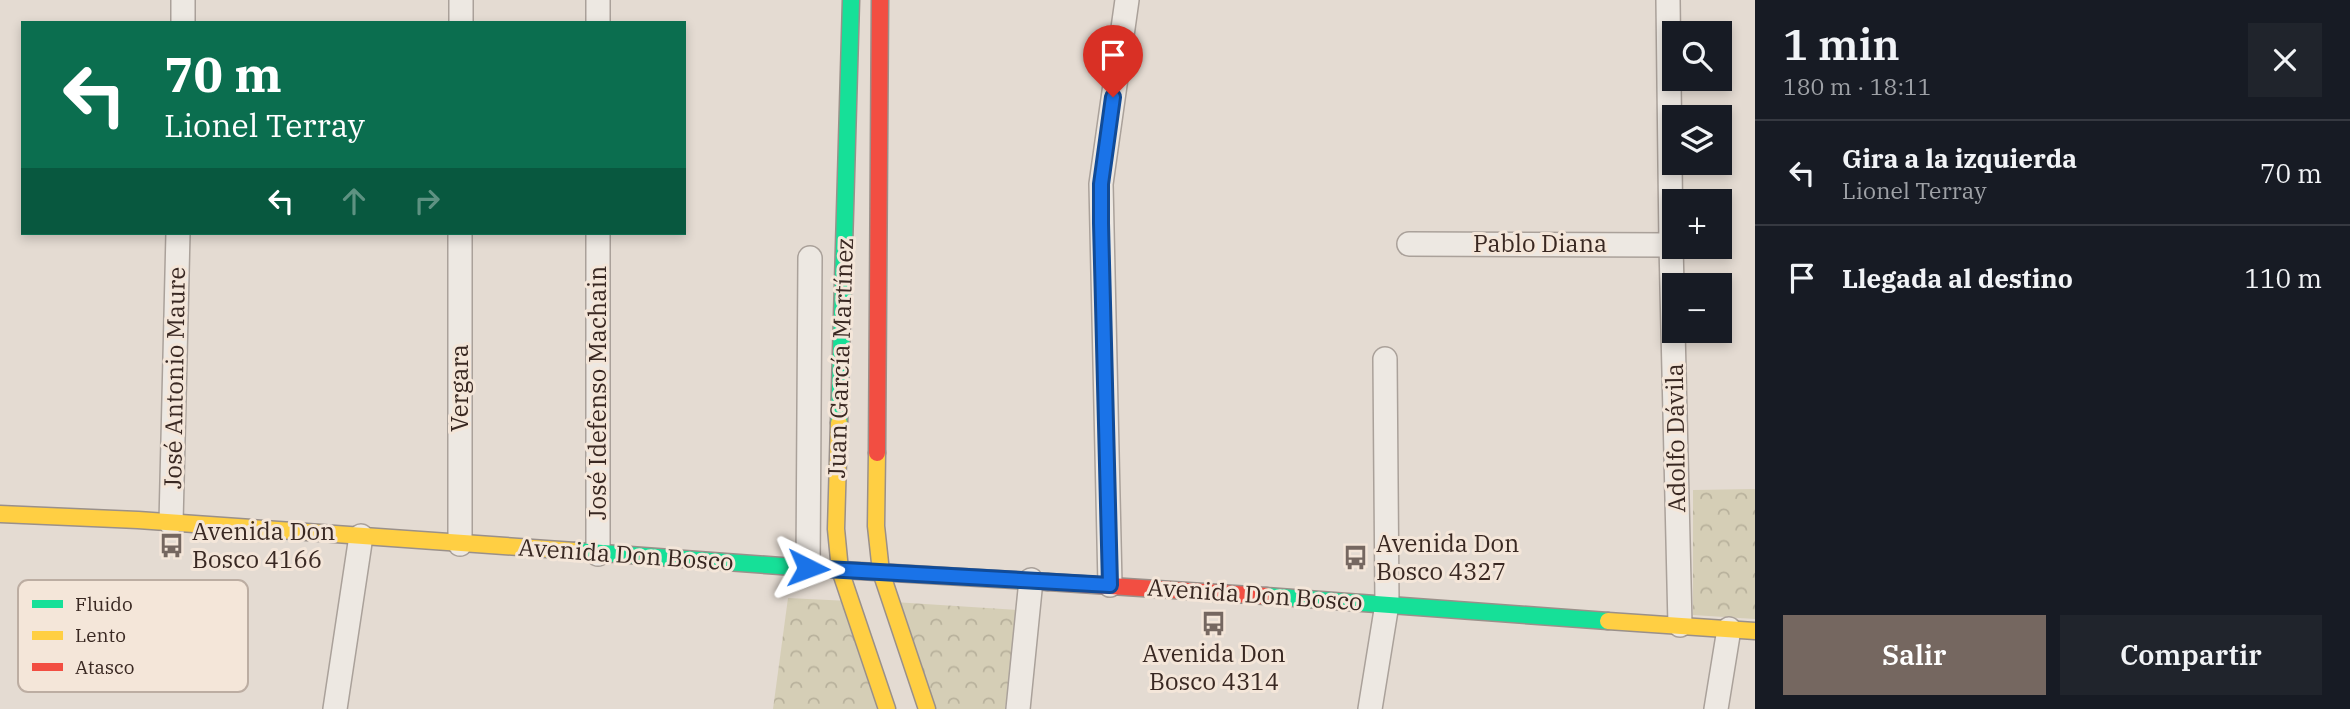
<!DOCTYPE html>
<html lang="es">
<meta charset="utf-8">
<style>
body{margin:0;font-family:"IBM Plex Serif",serif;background:#20242c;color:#f1f3f6;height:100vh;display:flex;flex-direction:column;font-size:26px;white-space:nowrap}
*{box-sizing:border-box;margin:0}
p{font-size:23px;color:#9ea1a6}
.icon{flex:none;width:38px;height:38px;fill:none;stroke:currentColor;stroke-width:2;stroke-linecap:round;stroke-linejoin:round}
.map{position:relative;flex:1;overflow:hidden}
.panel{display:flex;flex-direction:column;background:#171b24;width:595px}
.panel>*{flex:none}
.top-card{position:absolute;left:21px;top:21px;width:665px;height:214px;border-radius:0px;box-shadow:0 4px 10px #0003;background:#0b6e4f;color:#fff;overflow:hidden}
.tools{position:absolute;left:1662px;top:21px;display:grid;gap:14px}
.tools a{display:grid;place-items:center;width:70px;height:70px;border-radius:0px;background:#171b24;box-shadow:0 4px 10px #0003;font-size:35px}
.pin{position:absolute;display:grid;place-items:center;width:60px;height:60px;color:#fff;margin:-72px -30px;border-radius:50% 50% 50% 0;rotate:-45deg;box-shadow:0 0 7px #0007}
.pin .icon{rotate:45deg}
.me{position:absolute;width:77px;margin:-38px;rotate:93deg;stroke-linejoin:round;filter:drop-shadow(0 0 5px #0008)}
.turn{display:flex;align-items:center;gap:24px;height:147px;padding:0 28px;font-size:32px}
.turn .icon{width:91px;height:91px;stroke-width:2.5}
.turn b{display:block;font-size:49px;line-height:60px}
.lanes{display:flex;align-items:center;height:66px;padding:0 28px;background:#0003;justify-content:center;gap:35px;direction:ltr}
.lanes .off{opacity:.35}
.round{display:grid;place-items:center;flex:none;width:74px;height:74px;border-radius:0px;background:#20242c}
.head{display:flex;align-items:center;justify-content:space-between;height:119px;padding:0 28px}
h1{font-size:42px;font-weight:600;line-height:52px}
.button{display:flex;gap:14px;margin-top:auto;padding:14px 28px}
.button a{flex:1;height:80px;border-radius:0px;background:#756760;color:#fff;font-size:28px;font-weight:600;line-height:80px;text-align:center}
.button a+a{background:#20242c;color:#f1f3f6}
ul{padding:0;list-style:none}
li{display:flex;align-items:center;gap:21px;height:105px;padding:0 28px;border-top:2px solid #363941}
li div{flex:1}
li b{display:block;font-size:26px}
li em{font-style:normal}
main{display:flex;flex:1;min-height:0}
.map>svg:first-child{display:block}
</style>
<main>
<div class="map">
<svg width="1755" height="709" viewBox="0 0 1755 709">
<defs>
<pattern id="park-crowns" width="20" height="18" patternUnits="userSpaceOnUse" patternTransform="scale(1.75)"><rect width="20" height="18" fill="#d5ceb6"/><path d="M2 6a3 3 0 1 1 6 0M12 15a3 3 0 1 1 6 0" fill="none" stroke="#b8b19c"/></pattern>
</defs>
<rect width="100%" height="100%" fill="#e4dbd2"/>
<g fill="url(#park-crowns)">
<path d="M 1755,489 L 1755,619 L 1693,615 L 1693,490 Z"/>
<path d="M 788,598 L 849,601 L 890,709 L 773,709 Z"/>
<path d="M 894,602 L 1018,610 L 1005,709 L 932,709 Z"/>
</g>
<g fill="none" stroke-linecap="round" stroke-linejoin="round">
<defs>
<g id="street">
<path d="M 598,0 L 598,23"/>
<path d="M 1668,0 L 1671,245 L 1680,625"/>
<path d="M 183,23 L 183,0"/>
<path d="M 461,23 L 461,0"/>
<path d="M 598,233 L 598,554"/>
<path d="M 1409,244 L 1671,245"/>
<path d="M 171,523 L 178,233"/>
<path d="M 460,544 L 460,233"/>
<path d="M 808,568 L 810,258"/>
<path d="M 1110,585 L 1101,184 L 1127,0"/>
<path d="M 335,709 L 361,536"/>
<path d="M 1018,709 L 1031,580"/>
<path d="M 1370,709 L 1387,604 L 1385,359"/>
<path d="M 1716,709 L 1729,629"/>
</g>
<g id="fast">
<path d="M 839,423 L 851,0"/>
<path d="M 575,551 L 808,568 L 1048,582"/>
<path d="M 1266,596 L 1608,621"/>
</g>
<g id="slow">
<path d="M 839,423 L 836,529 L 840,570 L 887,709"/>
<path d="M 877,453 L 876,526 L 881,572 L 927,709"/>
<path d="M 0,514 L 138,520 L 575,551"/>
<path d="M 1608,621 L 1755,631"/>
</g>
<g id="jam">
<path d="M 877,453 L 880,0"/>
<path d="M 1048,582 L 1266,596"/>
</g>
</defs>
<use href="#street" stroke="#aaa19a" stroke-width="26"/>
<use href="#fast" stroke="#9a908a" stroke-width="19"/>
<use href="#slow" stroke="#9a908a" stroke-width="19"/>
<use href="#jam" stroke="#9a908a" stroke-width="19"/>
<use href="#street" stroke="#ede8e2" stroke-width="23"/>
<use href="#fast" stroke="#16e098" stroke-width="16"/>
<use href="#slow" stroke="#ffcf43" stroke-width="16"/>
<use href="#jam" stroke="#f24e42" stroke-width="16"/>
</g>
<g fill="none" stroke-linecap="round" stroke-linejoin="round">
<defs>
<path id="route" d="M 808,568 L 1110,585 L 1101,223 L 1101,184 L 1113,97"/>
</defs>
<use href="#route" stroke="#114b97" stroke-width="18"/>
<use href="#route" stroke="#1a73e8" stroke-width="12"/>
</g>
<defs>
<symbol id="bus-bare" viewBox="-9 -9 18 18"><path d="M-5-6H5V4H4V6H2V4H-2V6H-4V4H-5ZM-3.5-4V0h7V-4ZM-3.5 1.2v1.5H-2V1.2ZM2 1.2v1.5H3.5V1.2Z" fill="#756760" stroke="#f4e6d9" stroke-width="2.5" paint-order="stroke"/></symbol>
</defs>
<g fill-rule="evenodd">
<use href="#bus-bare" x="154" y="528" width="35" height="35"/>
<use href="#bus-bare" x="1338" y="540" width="35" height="35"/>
<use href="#bus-bare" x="1196" y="606" width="35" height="35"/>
</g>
<g text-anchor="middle" stroke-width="6" stroke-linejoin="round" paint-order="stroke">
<g font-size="24" fill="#392822" stroke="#f4e6d9">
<text x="1540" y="252">Pablo Diana</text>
<text transform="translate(841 358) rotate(-88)" y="8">Juan García Martínez</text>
<text transform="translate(175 378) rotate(-89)" y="8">José Antonio Maure</text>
<text transform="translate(460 388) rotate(-90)" y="8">Vergara</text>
<text transform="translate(598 393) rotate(-90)" y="8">José Idefenso Machain</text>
<text transform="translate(1676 438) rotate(-91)" y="8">Adolfo Dávila</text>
<text transform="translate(626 555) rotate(4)" y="8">Avenida Don Bosco</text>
<text transform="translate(1255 595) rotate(4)" y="8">Avenida Don Bosco</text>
</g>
<g font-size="24" fill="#392822" stroke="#f4e6d9" text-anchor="start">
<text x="192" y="540">Avenida Don<tspan x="192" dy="28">Bosco 4166</tspan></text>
<text x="1376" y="552">Avenida Don<tspan x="1376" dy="28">Bosco 4327</tspan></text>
<text x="1214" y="662" text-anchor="middle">Avenida Don<tspan x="1214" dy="28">Bosco 4314</tspan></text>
</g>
</g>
<rect x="18" y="580" width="230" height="112" rx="10" fill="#f4e6d9" stroke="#bcada2" stroke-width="2"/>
<rect x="32" y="600" width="31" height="8" fill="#16e098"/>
<rect x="32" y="631" width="31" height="9" fill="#ffcf43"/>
<rect x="32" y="663" width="31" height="8" fill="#f24e42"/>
<g font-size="19" fill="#392822">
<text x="75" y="611">Fluido</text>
<text x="75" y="642">Lento</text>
<text x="75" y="674">Atasco</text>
</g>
</svg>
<div class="tools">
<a><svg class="icon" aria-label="search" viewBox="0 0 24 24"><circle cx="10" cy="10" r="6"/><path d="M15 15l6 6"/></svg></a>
<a><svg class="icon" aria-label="layers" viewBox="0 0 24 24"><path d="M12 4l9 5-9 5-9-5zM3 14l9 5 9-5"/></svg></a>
<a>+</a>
<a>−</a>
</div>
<div class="pin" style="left:1113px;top:97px;background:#d93025"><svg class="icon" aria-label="arrive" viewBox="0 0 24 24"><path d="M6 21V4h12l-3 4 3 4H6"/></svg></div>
<svg class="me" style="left:808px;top:568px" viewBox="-20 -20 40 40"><path d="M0-17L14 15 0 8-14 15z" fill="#1a73e8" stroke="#fff" stroke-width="4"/></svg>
<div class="top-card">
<div class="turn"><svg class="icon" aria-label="left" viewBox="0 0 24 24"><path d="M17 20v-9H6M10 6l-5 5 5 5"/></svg><div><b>70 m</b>Lionel Terray</div></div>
<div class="lanes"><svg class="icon" aria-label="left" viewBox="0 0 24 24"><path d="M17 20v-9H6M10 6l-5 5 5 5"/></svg><svg class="icon off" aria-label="ahead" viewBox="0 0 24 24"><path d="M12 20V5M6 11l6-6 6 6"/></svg><svg class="icon off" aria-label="right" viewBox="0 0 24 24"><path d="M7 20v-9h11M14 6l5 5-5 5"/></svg></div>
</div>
</div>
<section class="panel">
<div class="head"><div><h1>1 min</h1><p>180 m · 18:11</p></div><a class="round"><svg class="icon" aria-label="close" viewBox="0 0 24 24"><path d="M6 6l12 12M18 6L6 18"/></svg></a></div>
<ul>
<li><svg class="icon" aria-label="left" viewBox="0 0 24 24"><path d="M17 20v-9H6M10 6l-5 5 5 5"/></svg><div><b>Gira a la izquierda</b><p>Lionel Terray</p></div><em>70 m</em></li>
<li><svg class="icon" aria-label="arrive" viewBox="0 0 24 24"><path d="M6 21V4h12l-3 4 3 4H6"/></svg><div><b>Llegada al destino</b></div><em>110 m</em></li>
</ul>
<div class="button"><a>Salir</a><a>Compartir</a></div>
</section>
</main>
